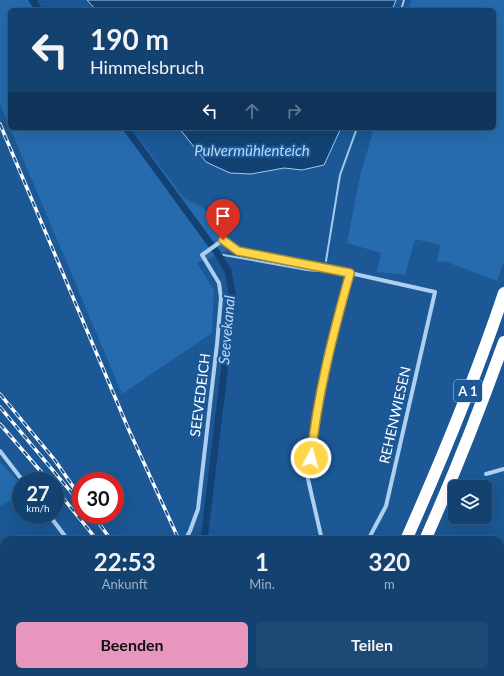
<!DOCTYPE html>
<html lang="de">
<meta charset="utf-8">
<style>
body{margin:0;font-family:Lato,sans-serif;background:#1d4975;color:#f1f3f6;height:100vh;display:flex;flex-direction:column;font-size:15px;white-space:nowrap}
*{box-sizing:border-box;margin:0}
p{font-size:13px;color:#9db0c3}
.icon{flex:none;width:22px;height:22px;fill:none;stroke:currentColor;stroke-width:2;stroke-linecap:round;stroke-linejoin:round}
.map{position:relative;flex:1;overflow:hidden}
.side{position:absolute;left:0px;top:536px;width:504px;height:140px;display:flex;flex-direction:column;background:#144270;border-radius:12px 12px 0 0;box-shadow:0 4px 16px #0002,0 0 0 1px #335b83}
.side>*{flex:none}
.hud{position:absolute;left:8px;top:8px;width:488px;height:122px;border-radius:6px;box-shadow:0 4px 16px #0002,0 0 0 1px #335b83;background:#144270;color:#f1f3f6;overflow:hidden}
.tools{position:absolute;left:448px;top:480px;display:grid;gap:8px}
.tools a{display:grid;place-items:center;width:44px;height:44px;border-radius:6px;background:#144270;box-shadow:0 4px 16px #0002,0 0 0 1px #335b83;font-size:20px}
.speed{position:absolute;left:12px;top:472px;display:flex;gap:8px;font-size:20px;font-weight:700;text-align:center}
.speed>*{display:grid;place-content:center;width:52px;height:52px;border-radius:50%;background:#144270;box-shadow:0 4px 16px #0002,0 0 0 1px #335b83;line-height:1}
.speed small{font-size:10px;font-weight:400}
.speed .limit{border:6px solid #d22;background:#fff;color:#111}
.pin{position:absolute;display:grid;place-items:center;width:34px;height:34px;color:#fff;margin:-41px -17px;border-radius:50% 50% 50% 0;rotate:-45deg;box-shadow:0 0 4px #0007}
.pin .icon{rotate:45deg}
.me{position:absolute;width:44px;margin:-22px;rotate:6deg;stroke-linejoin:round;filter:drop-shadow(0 0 3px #0008)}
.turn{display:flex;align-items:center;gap:14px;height:84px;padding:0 16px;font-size:18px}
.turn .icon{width:52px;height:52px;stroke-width:2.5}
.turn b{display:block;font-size:28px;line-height:34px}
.lanes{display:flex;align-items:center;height:38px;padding:0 16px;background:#0003;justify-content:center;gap:20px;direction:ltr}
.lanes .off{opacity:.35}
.eta{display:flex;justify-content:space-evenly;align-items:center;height:68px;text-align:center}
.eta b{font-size:24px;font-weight:700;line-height:28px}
.cta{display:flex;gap:8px;margin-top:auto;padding:8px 16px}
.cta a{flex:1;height:46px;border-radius:6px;background:#e797bd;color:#111;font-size:16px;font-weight:700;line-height:46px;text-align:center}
.cta a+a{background:#1d4975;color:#f1f3f6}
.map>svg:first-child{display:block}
</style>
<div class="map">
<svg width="504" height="676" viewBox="0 0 504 676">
<rect width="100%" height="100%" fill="#1b5895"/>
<g fill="#256bad">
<path d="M 0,0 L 33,0 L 41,10 L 10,10 L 10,128 L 0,104 Z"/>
<path d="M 411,0 L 504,0 L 504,261 L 497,281 L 447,262 L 437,261 L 440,245 L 415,239 L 405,275 L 377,272 L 381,253 L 347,243 L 360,176 L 374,128 L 494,128 L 494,10 L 408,10 Z"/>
<path d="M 10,128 L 131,128 L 185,199 L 204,208 L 227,251 L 197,263 L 214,290 L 212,333 L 122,394 Z"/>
<path d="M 0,462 L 21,484 L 21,495 L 0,506 Z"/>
</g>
<g fill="#124273" stroke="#a1cbf1">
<path d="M 87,0 L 396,0 L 392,10 L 96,10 Z"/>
<path d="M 179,128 L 341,128 L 324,165 L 302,170 L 284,168 L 251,174 L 230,173 L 206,162 Z"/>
</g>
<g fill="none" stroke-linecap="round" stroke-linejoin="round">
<g stroke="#a1cbf1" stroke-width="2">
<path d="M 401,10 L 404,0"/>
<path d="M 218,254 L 307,270 L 318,271"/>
<path d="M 326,261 L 340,175 L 357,128"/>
</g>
<g stroke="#124273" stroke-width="7">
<path d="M 32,0 L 39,10"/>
<path d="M 126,128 L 218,254 L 228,271 L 233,297 L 204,540"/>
</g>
<g stroke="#aecfef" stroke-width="4">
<path d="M 0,451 L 23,481"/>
<path d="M 486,474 L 504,469"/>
<path d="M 49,515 L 68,540"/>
<path d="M 185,540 L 190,531 L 198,509 L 217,344 L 221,298 L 219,283 L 202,255 L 223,240 L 238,251 L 350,273 L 435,292 L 386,506 L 368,540"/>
<path d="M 322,540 L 308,479 L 313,435 L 330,346 L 350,273"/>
<path d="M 0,625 L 4,622"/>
<path d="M 500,632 L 504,625"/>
<path d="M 180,672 L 184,676"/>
<path d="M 472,672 L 475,673 L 476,676"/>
</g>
<g stroke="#fff" stroke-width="12">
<path d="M 406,540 C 442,459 476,377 504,293"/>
<path d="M 425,540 C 454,475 480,409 504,342"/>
<path d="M 345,676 L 346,672"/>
<path d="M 363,676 L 365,672"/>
</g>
<defs>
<g id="rail">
<path d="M 0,124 L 128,428 L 179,540"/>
<path d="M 0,394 L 54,459 L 81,498"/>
<path d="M 0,407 L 81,504"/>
<path d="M 0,424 L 49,481"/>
<path d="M 55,488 L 97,540"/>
<path d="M 93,515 L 111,540"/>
<path d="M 202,672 L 206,676"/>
<path d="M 244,672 L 246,676"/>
</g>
</defs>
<use href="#rail" stroke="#fff" stroke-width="3.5"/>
<use href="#rail" stroke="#1b5895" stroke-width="2" stroke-dasharray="6" stroke-linecap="butt"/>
</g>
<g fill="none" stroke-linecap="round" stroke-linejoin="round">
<defs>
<path id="route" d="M 223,240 L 238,251 L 350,273 C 333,334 317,396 311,458"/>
</defs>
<use href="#route" stroke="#a68a30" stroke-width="10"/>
<use href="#route" stroke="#ffd54a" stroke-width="7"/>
</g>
<g text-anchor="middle" stroke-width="4" stroke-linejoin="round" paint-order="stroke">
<rect fill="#1b5895" stroke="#bbcddf" stroke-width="1" x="454" y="380" width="28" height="22" rx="3"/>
<g font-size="13" font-weight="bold" fill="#fff">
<text x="468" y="396">A 1</text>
</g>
<g font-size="14" fill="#fff" stroke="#1b5895">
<text transform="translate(200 395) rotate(-83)" y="5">SEEVEDEICH</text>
<text transform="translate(395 415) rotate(-77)" y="5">REHENWIESEN</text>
</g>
<g font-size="15" font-style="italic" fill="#bad9f6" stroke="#1b5895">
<text x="252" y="156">Pulvermühlenteich</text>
<text transform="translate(227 330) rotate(-85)" y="5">Seevekanal</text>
</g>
</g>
</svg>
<div class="tools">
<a><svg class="icon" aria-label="layers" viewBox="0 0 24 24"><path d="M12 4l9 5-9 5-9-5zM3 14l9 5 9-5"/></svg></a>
</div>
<div class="speed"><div>27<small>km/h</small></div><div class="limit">30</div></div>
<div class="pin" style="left:223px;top:240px;background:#d93025"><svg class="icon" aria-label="arrive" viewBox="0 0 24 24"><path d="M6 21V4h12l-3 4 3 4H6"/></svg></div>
<svg class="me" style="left:311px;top:458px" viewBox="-20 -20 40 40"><circle r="17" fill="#ffd54a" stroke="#fff" stroke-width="3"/><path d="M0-11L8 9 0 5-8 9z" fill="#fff"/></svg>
<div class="hud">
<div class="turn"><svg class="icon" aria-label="left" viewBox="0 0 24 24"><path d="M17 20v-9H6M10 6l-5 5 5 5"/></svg><div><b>190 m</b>Himmelsbruch</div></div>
<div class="lanes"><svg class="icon" aria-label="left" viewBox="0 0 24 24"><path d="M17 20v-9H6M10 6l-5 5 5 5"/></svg><svg class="icon off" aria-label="ahead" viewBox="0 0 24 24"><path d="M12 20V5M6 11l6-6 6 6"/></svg><svg class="icon off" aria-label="right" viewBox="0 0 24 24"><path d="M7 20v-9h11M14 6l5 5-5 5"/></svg></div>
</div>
<section class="side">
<div class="eta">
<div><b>22:53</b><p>Ankunft</p></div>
<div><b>1</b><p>Min.</p></div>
<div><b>320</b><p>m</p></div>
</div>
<div class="cta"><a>Beenden</a><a>Teilen</a></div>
</section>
</div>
